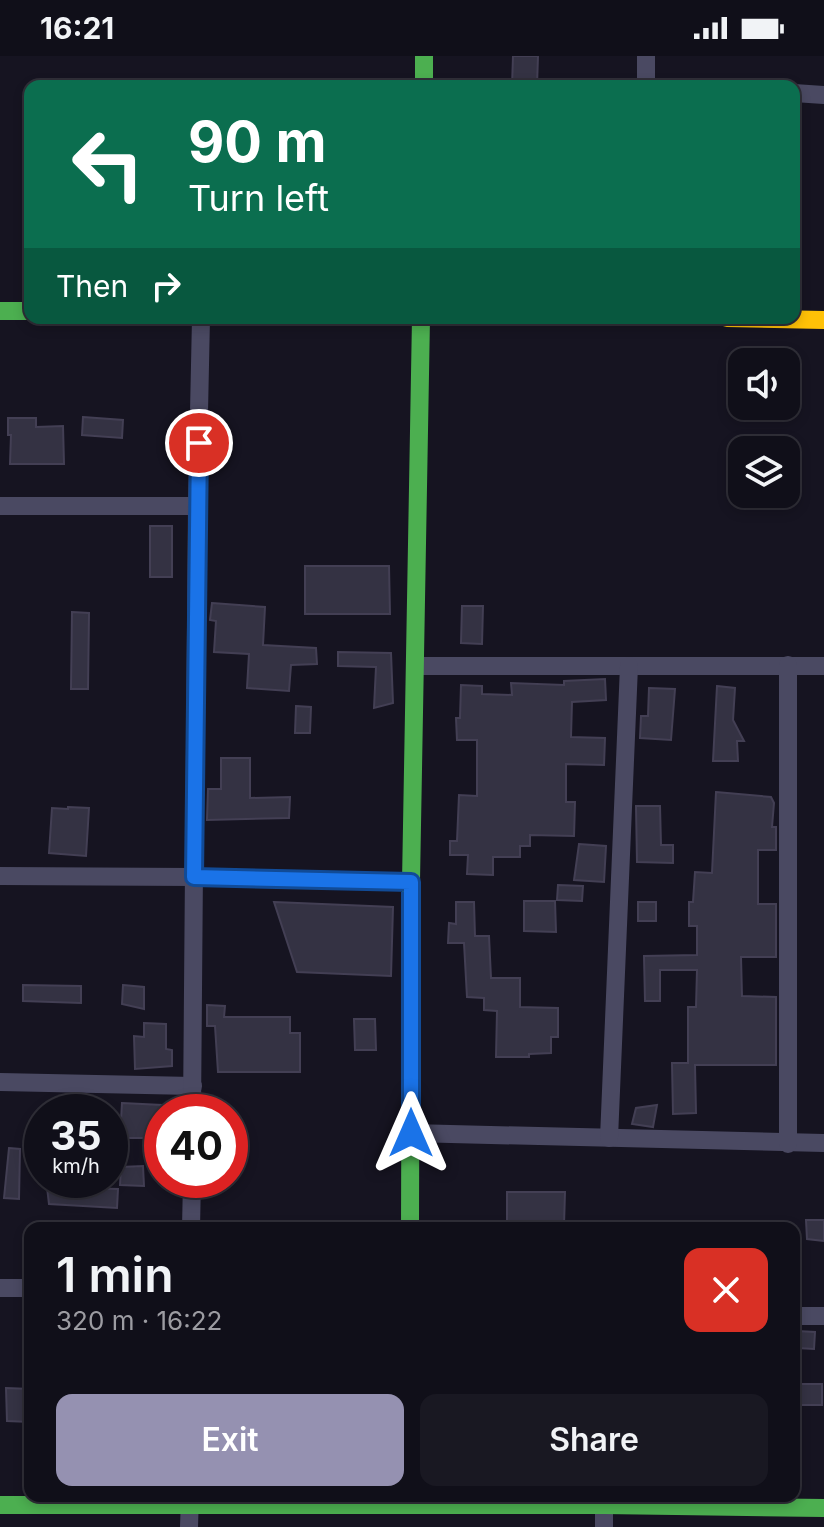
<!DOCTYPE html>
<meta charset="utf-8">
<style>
body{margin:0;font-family:Inter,sans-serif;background:#191822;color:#f1f3f6;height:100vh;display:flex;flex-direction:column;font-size:30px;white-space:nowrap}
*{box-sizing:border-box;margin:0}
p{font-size:26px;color:#9c9ca2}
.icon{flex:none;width:44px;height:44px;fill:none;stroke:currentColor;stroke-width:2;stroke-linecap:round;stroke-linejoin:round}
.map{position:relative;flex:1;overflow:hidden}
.panel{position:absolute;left:24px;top:1166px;width:776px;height:280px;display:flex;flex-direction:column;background:#100f19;border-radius:16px;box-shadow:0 4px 12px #0003,0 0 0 2px #302f38}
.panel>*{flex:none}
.top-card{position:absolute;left:24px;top:24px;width:776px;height:244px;border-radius:16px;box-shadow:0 4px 12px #0003,0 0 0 2px #302f38;background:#0b6e4f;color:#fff;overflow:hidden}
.buttons{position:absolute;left:728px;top:292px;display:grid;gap:16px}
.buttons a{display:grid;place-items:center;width:72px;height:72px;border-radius:16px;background:#100f19;box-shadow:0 4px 12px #0003,0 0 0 2px #302f38;font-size:40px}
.speed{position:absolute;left:24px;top:1038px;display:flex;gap:16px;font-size:40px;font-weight:700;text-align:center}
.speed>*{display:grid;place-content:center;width:104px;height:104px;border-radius:50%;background:#100f19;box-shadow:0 4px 12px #0003,0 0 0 2px #302f38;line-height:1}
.speed small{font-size:20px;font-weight:400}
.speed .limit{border:12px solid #d22;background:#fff;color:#111}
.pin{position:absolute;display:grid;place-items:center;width:68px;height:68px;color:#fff;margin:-34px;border:4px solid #fff;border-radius:50%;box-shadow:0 2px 8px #0007}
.me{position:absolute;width:88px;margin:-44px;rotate:0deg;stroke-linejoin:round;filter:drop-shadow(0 0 6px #0008)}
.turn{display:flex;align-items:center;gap:28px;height:168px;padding:0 32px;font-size:36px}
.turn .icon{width:104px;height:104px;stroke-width:2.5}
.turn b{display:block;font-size:56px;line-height:68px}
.then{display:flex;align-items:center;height:76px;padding:0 32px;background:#0003;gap:16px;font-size:30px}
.round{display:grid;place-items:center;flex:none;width:84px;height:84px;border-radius:16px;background:#191822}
.summary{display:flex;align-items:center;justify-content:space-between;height:136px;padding:0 32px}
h1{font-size:48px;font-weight:600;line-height:60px}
.action{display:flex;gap:16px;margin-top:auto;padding:16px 32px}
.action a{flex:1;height:92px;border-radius:16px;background:#9591b1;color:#fff;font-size:32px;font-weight:600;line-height:92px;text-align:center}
.action a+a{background:#191822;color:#f1f3f6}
.status{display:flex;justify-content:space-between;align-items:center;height:56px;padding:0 40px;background:#100f19;direction:ltr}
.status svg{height:22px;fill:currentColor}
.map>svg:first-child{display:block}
</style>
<div class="status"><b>16:21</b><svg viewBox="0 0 49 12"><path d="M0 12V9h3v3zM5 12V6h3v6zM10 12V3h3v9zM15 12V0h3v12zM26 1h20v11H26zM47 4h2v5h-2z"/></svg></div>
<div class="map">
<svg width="824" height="1471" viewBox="0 0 824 1471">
<rect width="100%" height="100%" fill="#161421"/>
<g fill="#343243" stroke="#433f54" stroke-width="2">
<path d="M 513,0 L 538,0 L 537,30 L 512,30 Z"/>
<path d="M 83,361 L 123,364 L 122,382 L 82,379 Z"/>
<path d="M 8,362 L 36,362 L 36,371 L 63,370 L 64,408 L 10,408 L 11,379 L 8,379 Z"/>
<rect x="150" y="470" width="22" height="51"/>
<path d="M 305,510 L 389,510 L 390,558 L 305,558 Z"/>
<path d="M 212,547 L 265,551 L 263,589 L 316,592 L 317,608 L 291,609 L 289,635 L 247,632 L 249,598 L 214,596 L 216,565 L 210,564 Z"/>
<path d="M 462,550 L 483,550 L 482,588 L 461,587 Z"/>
<path d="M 72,556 L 89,557 L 88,633 L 71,633 Z"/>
<path d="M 338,596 L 391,597 L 393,647 L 374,652 L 376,611 L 338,610 Z"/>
<path d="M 605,623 L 606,644 L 572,646 L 571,681 L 605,682 L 604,709 L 566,708 L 566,746 L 575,746 L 574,780 L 530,779 L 530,790 L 520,790 L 520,801 L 493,801 L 493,819 L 467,818 L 468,799 L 450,799 L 450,785 L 457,785 L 459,739 L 477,740 L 477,684 L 457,684 L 456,662 L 460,662 L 461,629 L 482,630 L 482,638 L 512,639 L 511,627 L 564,629 L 564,625 Z"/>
<path d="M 717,630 L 735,632 L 733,664 L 744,685 L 737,685 L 738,705 L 713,705 Z"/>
<path d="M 649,632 L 675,633 L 671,684 L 640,682 L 641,660 L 648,660 Z"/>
<path d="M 296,650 L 311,651 L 310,677 L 295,677 Z"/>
<path d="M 221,702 L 250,702 L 250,742 L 290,741 L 289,762 L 207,764 L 208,733 L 221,733 Z"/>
<path d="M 716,736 L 771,741 L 774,747 L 772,771 L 776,771 L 776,794 L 758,794 L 758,848 L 776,848 L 776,901 L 741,901 L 742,940 L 776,941 L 776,1009 L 695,1009 L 696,1057 L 673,1058 L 672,1007 L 688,1007 L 688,951 L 696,951 L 697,914 L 660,914 L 660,945 L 645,945 L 644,900 L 697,899 L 697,870 L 689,870 L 689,846 L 693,846 L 695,816 L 712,817 Z"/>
<path d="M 636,750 L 660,750 L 661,789 L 673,789 L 673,807 L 637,806 Z"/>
<path d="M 68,751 L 89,752 L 86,800 L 49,797 L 52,752 L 68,753 Z"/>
<path d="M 579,788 L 606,790 L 604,826 L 574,824 Z"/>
<path d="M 558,829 L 583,830 L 582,845 L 557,844 Z"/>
<path d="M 524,845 L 555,845 L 556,876 L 524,875 Z"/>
<path d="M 274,846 L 393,851 L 391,920 L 297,916 Z"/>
<path d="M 456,846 L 474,846 L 475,880 L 489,880 L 491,922 L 520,922 L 520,951 L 558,952 L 558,981 L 551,981 L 551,997 L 529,998 L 529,1001 L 496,1001 L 497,955 L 484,954 L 484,942 L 467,941 L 464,887 L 448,887 L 449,867 L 456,868 Z"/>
<rect x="638" y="846" width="18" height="19"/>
<path d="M 23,929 L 81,930 L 81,947 L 23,945 Z"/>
<path d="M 123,929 L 144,931 L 144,953 L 122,948 Z"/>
<path d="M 207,949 L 225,950 L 224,961 L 290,961 L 290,977 L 300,977 L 300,1016 L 218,1016 L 215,970 L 207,970 Z"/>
<path d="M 354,963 L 375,963 L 376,994 L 355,994 Z"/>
<path d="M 144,967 L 166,968 L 166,993 L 172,994 L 172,1010 L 135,1013 L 134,980 L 144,981 Z"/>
<path d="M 122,1047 L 162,1049 L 162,1082 L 120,1082 Z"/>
<path d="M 657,1049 L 653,1071 L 632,1068 L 636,1052 Z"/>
<path d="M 9,1092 L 20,1093 L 19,1143 L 4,1142 Z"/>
<path d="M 143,1110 L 144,1130 L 120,1129 L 121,1111 Z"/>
<path d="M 47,1131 L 118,1133 L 117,1152 L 49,1148 Z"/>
<path d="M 507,1136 L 565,1136 L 564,1169 L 507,1168 Z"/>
<path d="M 806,1164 L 824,1164 L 824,1185 L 807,1183 Z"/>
<path d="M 797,1275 L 815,1276 L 814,1293 L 797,1292 Z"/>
<rect x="794" y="1328" width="28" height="21"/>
<path d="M 6,1332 L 30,1333 L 30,1366 L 7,1365 Z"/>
</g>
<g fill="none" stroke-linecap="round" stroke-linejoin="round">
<g stroke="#4a4962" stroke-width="18">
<path d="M 646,0 L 646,30"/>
<path d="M 794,37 L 824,39"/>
<path d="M 0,450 L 197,450"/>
<path d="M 415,610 L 824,610"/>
<path d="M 0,820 L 194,821 L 411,826"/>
<path d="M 0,1026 L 193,1030"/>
<path d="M 192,1056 L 197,450 L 201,262"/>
<path d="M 411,1077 L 824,1087"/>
<path d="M 609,1082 L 629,610"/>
<path d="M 788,1088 L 788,609"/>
<path d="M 191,1172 L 192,1124"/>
<path d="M 0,1232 L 30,1232"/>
<path d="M 794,1260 L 824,1260"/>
<path d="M 189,1471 L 190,1440"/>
<path d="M 604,1471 L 604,1449"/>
</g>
<g stroke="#4caf50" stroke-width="18">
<path d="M 424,0 L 424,30"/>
<path d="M 0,255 L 30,255"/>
<path d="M 410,1172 L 411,826 L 421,262"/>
<path d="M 0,1449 L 604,1449 L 824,1452"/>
</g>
<path stroke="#ffc107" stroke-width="18" d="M 727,262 L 824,264"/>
</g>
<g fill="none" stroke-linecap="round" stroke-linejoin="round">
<defs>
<path id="route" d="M 199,387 L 194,821 L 411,826 L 411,1077"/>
</defs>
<use href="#route" stroke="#114b97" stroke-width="20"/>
<use href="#route" stroke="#1a73e8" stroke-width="14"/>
</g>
</svg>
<div class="buttons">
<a><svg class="icon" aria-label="sound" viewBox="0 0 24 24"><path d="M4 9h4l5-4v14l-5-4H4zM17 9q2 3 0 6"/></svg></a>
<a><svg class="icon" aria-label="layers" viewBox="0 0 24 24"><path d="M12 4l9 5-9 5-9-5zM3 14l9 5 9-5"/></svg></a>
</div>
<div class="speed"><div>35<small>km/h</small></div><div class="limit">40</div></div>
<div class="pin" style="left:199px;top:387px;background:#d93025"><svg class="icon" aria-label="arrive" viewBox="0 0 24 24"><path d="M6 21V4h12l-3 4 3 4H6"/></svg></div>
<svg class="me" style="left:411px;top:1077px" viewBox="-20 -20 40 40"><path d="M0-17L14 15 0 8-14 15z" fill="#1a73e8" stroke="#fff" stroke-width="4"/></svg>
<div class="top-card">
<div class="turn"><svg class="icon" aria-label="left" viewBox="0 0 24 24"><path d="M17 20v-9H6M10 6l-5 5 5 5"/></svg><div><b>90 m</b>Turn left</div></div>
<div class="then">Then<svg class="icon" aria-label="right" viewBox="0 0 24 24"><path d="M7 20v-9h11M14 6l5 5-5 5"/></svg></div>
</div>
<section class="panel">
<div class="summary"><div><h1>1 min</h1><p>320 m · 16:22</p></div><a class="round" style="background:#d93025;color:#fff"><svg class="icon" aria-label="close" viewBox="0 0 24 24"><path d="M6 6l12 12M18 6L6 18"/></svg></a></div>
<div class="action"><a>Exit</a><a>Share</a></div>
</section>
</div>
